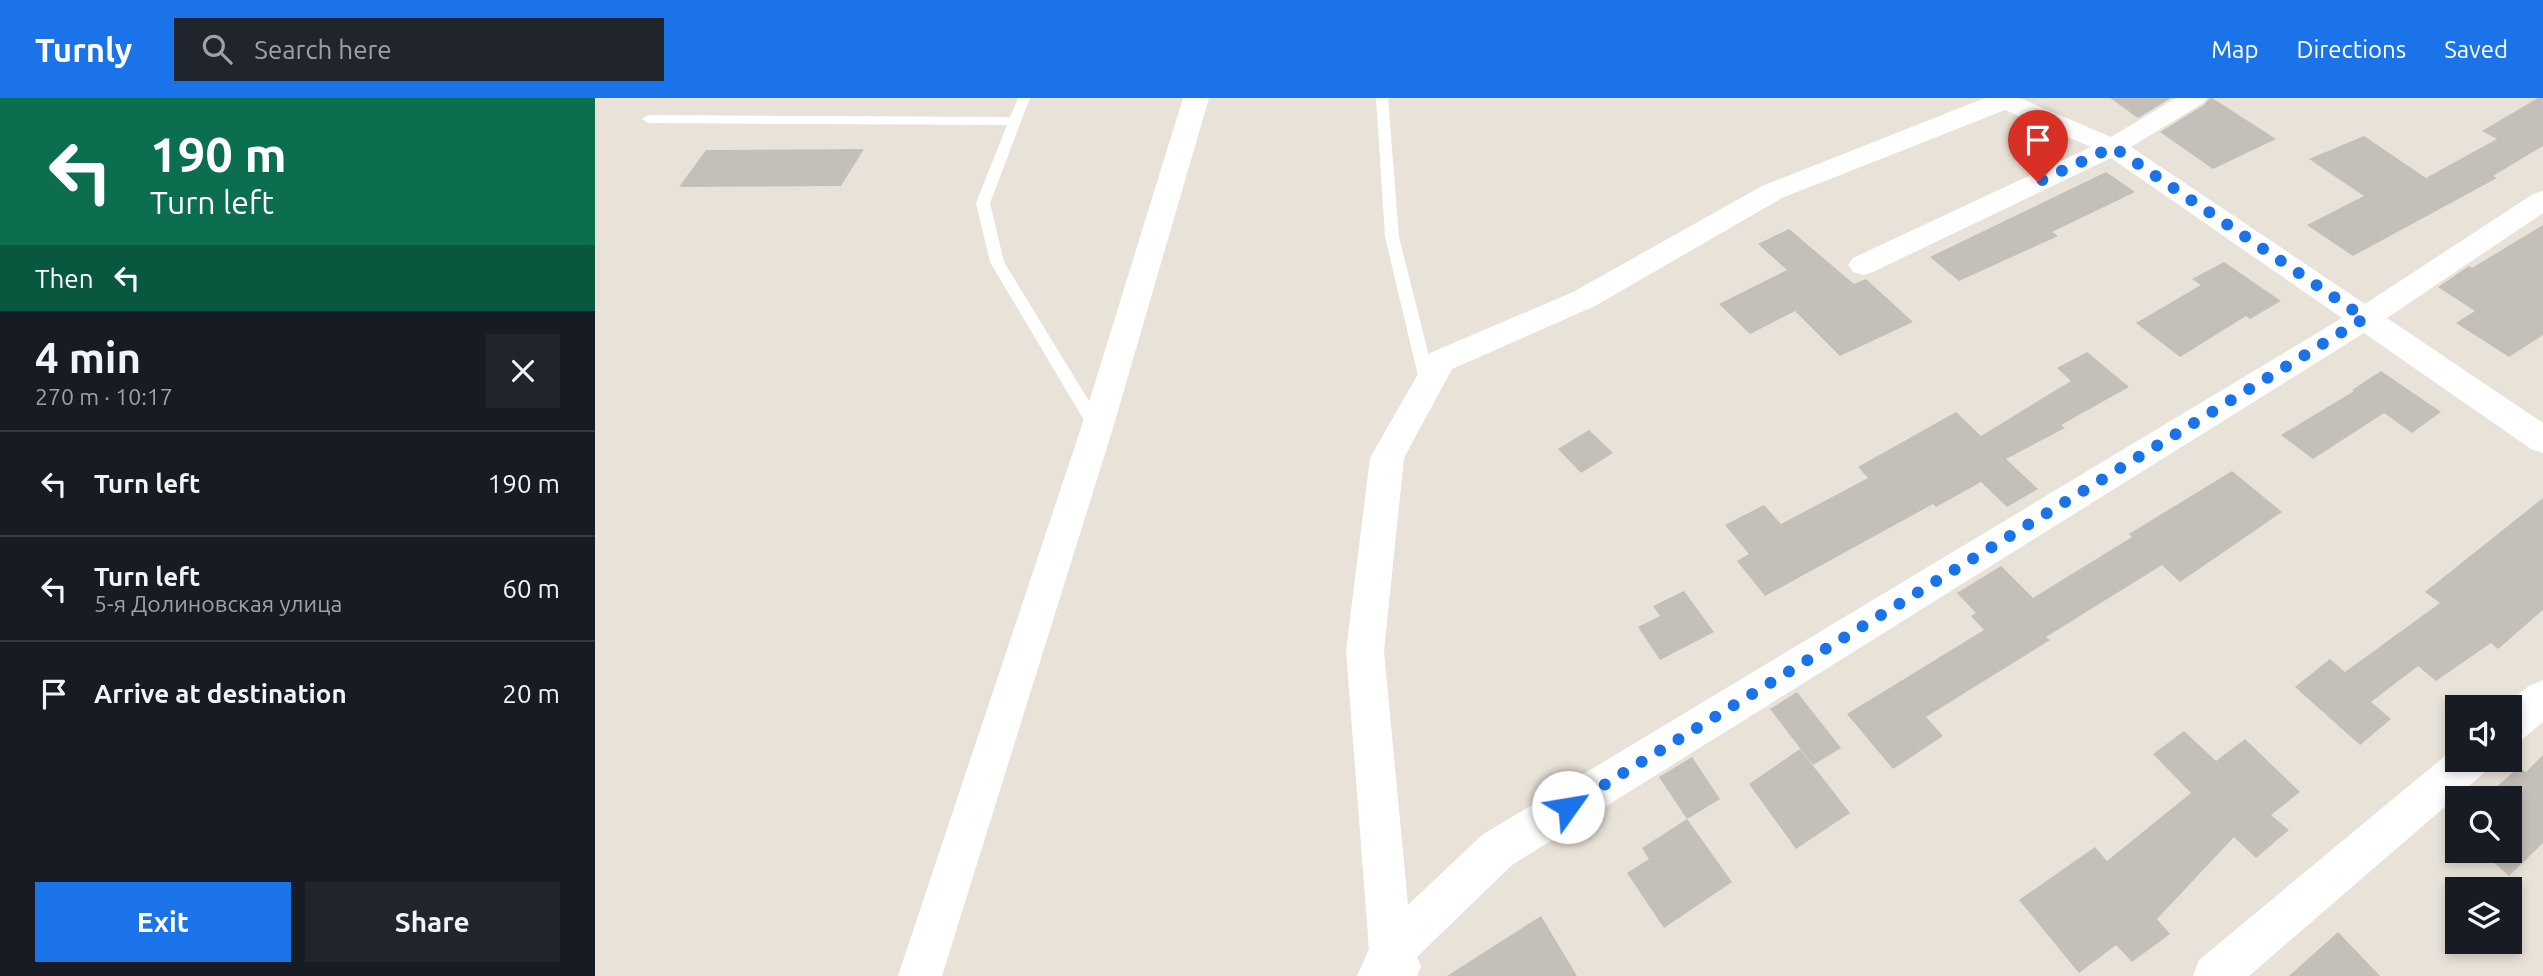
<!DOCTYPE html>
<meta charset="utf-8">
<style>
body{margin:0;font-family:Ubuntu,sans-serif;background:#20242c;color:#f1f3f6;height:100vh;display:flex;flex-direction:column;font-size:26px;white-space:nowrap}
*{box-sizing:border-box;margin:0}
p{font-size:23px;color:#9ea1a6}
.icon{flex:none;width:38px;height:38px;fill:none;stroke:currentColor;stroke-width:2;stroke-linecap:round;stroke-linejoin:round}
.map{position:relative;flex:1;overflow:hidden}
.panel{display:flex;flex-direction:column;background:#171b24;width:595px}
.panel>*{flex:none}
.guide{background:#0b6e4f;color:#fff;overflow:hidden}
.buttons{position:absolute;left:1850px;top:597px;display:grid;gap:14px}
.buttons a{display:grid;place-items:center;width:77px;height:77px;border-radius:0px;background:#171b24;box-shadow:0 4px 10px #0003;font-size:35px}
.pin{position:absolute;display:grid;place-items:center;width:60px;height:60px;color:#fff;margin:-72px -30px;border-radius:50% 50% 50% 0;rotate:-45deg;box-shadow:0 0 7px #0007}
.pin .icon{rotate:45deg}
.me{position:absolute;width:77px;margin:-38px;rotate:58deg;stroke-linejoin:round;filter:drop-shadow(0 0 5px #0008)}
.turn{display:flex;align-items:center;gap:24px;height:147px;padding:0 35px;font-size:32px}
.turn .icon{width:91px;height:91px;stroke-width:2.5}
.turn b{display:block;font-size:49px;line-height:60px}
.then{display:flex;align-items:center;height:66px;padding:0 35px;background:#0003;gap:14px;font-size:26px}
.round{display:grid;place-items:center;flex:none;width:74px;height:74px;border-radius:0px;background:#20242c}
.head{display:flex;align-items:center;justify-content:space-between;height:119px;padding:0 35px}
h1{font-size:42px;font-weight:700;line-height:52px}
.button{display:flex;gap:14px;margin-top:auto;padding:14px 35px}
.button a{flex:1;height:80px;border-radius:0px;background:#1a73e8;color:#fff;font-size:28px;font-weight:700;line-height:80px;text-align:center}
.button a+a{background:#20242c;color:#f1f3f6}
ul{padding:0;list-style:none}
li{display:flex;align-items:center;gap:21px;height:105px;padding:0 35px;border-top:2px solid #363941}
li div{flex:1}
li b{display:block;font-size:26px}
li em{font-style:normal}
header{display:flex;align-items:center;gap:42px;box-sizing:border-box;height:98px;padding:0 35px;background:#1a73e8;color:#fff}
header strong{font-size:33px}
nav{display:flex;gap:38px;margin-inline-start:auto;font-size:24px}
.search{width:490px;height:63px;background:#20242c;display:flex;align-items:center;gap:18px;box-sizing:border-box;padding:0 24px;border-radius:0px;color:#9ea1a6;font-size:26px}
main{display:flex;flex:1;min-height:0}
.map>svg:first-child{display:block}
</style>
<header>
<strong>Turnly</strong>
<div class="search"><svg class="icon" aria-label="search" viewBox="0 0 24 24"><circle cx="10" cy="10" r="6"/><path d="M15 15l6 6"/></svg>Search here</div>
<nav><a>Map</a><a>Directions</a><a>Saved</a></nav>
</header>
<main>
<section class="panel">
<div class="guide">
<div class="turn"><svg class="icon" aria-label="left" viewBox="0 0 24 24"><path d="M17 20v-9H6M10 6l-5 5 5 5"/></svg><div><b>190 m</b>Turn left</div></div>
<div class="then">Then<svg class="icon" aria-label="left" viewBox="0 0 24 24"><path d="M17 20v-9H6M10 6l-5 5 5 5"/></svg></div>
</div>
<div class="head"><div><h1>4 min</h1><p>270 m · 10:17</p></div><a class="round"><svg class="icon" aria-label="close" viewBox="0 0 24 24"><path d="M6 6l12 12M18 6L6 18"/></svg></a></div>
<ul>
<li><svg class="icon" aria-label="left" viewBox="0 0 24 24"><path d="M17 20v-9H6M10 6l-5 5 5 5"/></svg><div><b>Turn left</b></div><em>190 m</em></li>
<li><svg class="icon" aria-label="left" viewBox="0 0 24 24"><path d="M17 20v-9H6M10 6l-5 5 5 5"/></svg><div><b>Turn left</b><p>5-я Долиновская улица</p></div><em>60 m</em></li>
<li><svg class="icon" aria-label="arrive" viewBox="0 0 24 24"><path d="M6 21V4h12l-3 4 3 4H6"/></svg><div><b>Arrive at destination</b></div><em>20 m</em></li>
</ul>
<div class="button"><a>Exit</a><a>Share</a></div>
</section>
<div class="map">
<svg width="1948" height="878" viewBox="0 0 1948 878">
<rect width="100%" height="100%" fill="#e9e2d8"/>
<g fill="#c4bfb8">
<path d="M 1515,0 L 1576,0 L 1543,20 Z"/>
<path d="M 1615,0 L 1617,0 L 1681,41 L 1618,71 L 1565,34 L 1609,7 Z"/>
<path d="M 1943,0 L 1948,0 L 1948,48 L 1898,78 L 1902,80 L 1758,158 L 1712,127 L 1769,98 L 1714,61 L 1769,38 L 1831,80 L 1902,41 L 1887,33 Z"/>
<path d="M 269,51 L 246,88 L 84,89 L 111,52 Z"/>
<path d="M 1511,74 L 1540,94 L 1457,134 L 1463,138 L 1364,183 L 1335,159 Z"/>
<path d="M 1948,127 L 1948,237 L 1914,259 L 1861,225 L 1880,213 L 1843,189 L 1874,168 L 1877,170 Z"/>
<path d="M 1194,131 L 1259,186 L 1271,181 L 1318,224 L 1245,258 L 1200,213 L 1155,236 L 1124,206 L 1192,172 L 1163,146 Z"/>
<path d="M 1629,164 L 1686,203 L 1655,221 L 1651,218 L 1585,259 L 1541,225 L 1606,187 L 1597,181 Z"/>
<path d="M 1492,254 L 1534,289 L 1466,327 L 1470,330 L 1411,361 L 1443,391 L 1412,409 L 1386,384 L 1341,409 L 1338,406 L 1170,498 L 1142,463 L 1154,456 L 1130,427 L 1169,407 L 1186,426 L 1273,380 L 1263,369 L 1361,314 L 1386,338 L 1476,283 L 1462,270 Z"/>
<path d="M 1786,273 L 1846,314 L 1817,335 L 1789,315 L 1718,361 L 1686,337 L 1759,293 L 1757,292 Z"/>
<path d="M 994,332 L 1018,355 L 986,375 L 963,351 Z"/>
<path d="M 1637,373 L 1687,414 L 1585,484 L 1567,467 L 1451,539 L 1455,542 L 1331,619 L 1348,638 L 1298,671 L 1252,616 L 1389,532 L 1376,518 L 1381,515 L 1362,495 L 1406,468 L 1438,500 L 1537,439 L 1534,436 Z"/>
<path d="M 1948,400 L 1948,512 L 1903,551 L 1896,545 L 1841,583 L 1823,568 L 1776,604 L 1796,621 L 1765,647 L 1700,589 L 1735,561 L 1750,574 L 1845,505 L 1830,494 Z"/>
<path d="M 1089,493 L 1119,534 L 1065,562 L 1043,529 L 1065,518 L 1058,508 Z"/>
<path d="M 1202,594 L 1246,650 L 1218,667 L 1175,611 Z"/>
<path d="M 1589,633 L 1621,663 L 1650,641 L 1705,694 L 1676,717 L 1694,732 L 1661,760 L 1639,739 L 1562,821 L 1575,836 L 1537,864 L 1521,847 L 1484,875 L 1424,802 L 1500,749 L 1512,763 L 1596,695 L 1558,656 Z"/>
<path d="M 1205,651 L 1255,715 L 1201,751 L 1154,686 Z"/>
<path d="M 1948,657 L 1948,745 L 1914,778 L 1885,752 L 1914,752 L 1914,700 L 1889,700 L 1924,669 L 1931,674 Z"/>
<path d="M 1097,659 L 1125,701 L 1092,721 L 1064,679 Z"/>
<path d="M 1092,721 L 1137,784 L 1069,830 L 1032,775 L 1054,761 L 1047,750 Z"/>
<path d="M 946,818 L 982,878 L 852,878 Z"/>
<path d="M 1743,834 L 1785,878 L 1694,878 Z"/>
</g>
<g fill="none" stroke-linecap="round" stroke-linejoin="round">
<g fill="#fff" fill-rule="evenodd">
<path d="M 423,0 L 435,0 L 395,105 L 409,164 L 508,326 L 510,330 L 508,334 L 496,334 L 395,164 L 381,105 L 412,27 L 53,25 L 47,21 L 53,17 L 415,19 Z"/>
<path d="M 781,0 L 793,0 L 804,139 L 841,286 L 833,292 L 825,286 L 790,139 Z"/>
</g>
<g fill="#fff" fill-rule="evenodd">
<path d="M 588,0 L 614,0 L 518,330 L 347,878 L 303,878 L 486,330 Z"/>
<path d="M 1390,0 L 1425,0 L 1516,39 L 1581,0 L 1612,0 L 1608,5 L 1536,49 L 1770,206 L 1938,96 L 1948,93 L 1948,115 L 1792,220 L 1948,325 L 1948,355 L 1936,351 L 1769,235 L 917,767 L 822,859 L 826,868 L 822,878 L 762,878 L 774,851 L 751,553 L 775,360 L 835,255 L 978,194 L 1167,88 ZM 1410,12 L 1496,49 L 1258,160 L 1253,167 L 1258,174 L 1268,177 L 1278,174 L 1516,60 L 1747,220 L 887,737 L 813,807 L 789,553 L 809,360 L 857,271 L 1000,208 L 1187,100 Z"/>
<path d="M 1948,582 L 1948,624 L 1928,641 L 1914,646 L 1914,609 L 1908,609 L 1934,588 Z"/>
<path d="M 1862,648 L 1862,662 L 1895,662 L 1889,675 L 1654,878 L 1598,878 L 1604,862 Z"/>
</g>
</g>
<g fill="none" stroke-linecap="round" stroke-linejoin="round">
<path stroke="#1a73e8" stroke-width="12" stroke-dasharray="0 21.6" d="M 973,709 L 1770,220 L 1518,49 L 1443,84"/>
</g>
</svg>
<div class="buttons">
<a><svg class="icon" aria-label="sound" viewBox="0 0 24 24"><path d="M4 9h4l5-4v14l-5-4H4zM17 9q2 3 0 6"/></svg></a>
<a><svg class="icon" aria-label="search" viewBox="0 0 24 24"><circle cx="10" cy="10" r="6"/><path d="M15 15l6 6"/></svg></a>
<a><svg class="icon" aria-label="layers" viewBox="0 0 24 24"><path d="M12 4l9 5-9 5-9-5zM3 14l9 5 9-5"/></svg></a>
</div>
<div class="pin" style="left:1443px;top:84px;background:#d93025"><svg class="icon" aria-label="arrive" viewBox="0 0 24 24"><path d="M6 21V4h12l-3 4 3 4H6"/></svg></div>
<svg class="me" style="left:973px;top:709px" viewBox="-20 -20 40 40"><circle r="19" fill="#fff"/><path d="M0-13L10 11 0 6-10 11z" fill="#1a73e8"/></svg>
</div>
</main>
